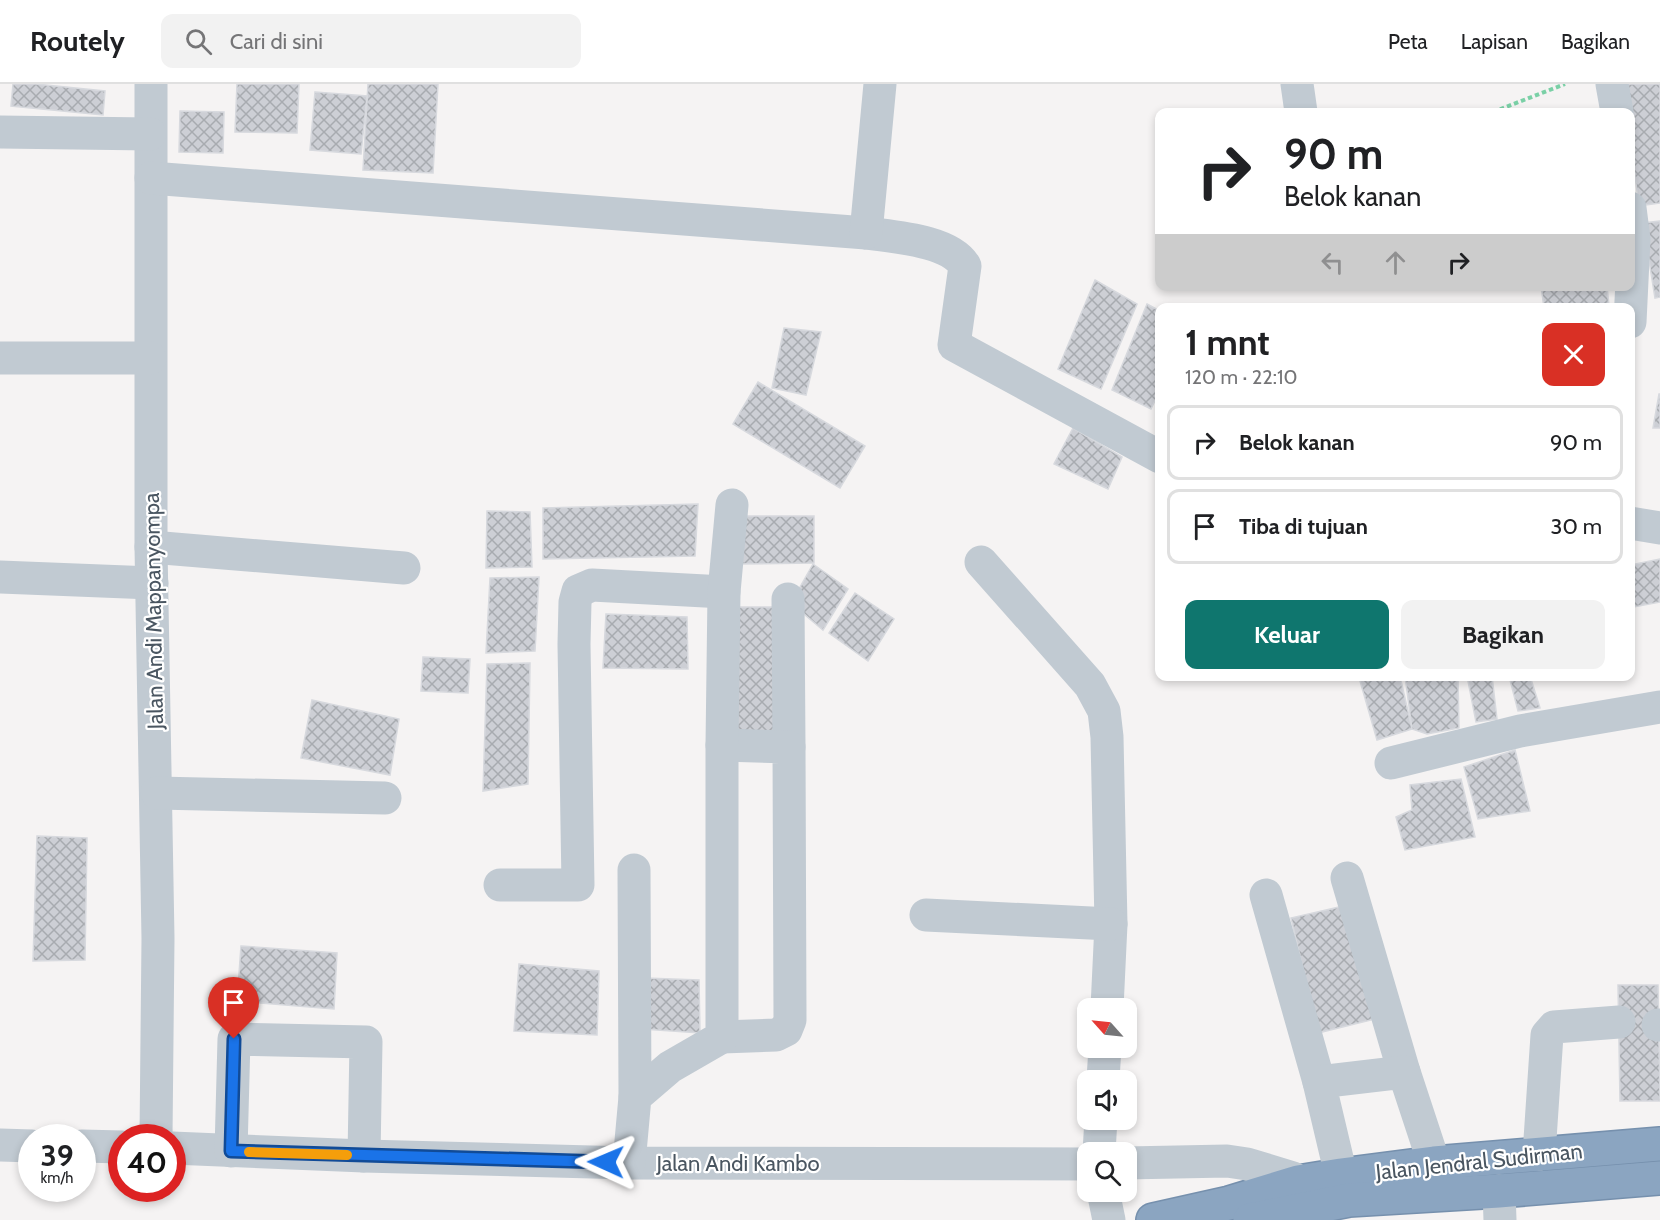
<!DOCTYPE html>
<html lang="id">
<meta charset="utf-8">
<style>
body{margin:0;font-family:Cabin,sans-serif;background:#f2f2f2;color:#202124;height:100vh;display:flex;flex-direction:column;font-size:22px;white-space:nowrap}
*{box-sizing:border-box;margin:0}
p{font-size:20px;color:#757577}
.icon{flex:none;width:33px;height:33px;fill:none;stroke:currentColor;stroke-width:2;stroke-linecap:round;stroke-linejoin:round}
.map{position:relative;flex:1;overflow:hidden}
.details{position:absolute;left:1155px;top:219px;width:480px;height:378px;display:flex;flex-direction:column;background:#fff;border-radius:12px;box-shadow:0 3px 9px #0003}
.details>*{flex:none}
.top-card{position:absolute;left:1155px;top:24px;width:480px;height:183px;border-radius:12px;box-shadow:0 3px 9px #0003;background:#fff;color:#202124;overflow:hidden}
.needle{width:39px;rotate:297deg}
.buttons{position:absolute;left:1077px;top:914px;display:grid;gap:12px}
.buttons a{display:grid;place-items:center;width:60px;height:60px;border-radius:12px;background:#fff;box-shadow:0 3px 9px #0003;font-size:30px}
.speed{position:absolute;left:18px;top:1040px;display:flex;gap:12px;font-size:30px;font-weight:700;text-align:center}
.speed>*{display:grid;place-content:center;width:78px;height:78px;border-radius:50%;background:#fff;box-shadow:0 3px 9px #0003;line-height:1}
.speed small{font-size:15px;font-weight:400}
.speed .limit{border:9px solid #d22;background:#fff;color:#111}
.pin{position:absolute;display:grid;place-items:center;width:51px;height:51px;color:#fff;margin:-62px -26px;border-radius:50% 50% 50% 0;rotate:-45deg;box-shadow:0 0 6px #0007}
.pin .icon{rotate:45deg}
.me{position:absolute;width:66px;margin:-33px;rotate:271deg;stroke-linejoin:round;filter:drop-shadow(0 0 4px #0008)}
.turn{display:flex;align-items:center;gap:21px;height:126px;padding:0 30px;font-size:27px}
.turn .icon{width:78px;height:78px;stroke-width:2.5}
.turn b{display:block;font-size:42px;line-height:51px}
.lanes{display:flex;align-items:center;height:57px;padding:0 30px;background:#0003;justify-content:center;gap:30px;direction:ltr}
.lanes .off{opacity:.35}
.round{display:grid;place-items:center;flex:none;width:63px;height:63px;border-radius:12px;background:#f2f2f2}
.summary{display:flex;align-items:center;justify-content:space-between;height:102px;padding:0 30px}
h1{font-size:36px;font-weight:700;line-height:45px}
.cta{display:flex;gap:12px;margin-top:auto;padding:12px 30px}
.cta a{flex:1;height:69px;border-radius:12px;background:#0f766e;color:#fff;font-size:24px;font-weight:700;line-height:69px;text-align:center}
.cta a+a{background:#f2f2f2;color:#202124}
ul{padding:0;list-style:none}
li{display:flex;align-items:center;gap:18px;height:75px;margin:0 12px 9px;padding:0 18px;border:3px solid #e0e0e0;border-radius:12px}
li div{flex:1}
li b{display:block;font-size:22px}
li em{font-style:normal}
header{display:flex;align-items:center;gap:36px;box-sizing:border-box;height:84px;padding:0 30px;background:#fff;border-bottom:2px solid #e0e0e0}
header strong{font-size:28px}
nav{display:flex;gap:33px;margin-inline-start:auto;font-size:21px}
.search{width:420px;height:54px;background:#f2f2f2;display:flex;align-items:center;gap:15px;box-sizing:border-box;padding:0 21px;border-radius:12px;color:#757577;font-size:22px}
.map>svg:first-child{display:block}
</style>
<header>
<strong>Routely</strong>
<div class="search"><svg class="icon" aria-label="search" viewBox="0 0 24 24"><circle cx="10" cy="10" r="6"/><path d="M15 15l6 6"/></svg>Cari di sini</div>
<nav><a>Peta</a><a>Lapisan</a><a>Bagikan</a></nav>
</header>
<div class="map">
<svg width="1660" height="1136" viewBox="0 0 1660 1136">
<defs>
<pattern id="building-cross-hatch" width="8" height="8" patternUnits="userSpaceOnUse" patternTransform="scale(1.5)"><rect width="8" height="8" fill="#cdcfd5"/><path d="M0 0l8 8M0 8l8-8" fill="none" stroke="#a8abb0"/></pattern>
</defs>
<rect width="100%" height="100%" fill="#f5f3f3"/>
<g fill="url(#building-cross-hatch)" stroke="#d7d9de" stroke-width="1.5">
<path d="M 13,0 L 36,0 L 105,7 L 103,31 L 11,22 Z"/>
<path d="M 237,0 L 299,0 L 297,49 L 235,48 Z"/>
<path d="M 368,0 L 438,0 L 433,89 L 363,86 Z"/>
<path d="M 1624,0 L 1660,0 L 1660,119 L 1639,122 L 1630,55 L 1630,28 Z"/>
<path d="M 315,8 L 367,12 L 361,70 L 310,66 Z"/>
<path d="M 180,27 L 224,28 L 223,69 L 179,68 Z"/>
<path d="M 1660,137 L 1660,213 L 1655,214 L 1643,139 Z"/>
<path d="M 1095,196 L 1137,220 L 1101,305 L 1058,285 Z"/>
<path d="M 1541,202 L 1607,202 L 1609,222 L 1544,224 Z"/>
<path d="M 1147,220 L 1160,227 L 1160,306 L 1151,325 L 1112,306 Z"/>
<path d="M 784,244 L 821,248 L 806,311 L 772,304 Z"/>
<path d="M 758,298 L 865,362 L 840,404 L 733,340 Z"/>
<path d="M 1659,310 L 1660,310 L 1660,344 L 1653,344 Z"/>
<path d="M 1073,344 L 1122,373 L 1108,405 L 1054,380 Z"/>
<path d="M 698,420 L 695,472 L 543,475 L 543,424 Z"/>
<path d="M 487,427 L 530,428 L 532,483 L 486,484 Z"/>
<path d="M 738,432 L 814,432 L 814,479 L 738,480 Z"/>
<path d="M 1660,475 L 1660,518 L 1634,523 L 1630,505 L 1630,481 Z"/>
<path d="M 813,480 L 848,505 L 823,546 L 791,519 Z"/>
<path d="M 539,493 L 535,567 L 486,569 L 490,494 Z"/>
<path d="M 855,509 L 894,535 L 868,577 L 829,549 Z"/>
<path d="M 725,523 L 776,523 L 779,650 L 727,648 Z"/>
<path d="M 606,530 L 687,533 L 688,585 L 603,584 Z"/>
<path d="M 423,573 L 470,575 L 468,609 L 421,607 Z"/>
<path d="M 530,579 L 528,700 L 483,707 L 487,580 Z"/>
<path d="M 1371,592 L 1400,592 L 1412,645 L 1377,656 L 1360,597 Z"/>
<path d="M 1405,592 L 1458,592 L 1459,644 L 1427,650 L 1412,645 Z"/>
<path d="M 1467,592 L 1492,592 L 1497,635 L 1476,638 Z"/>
<path d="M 1509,592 L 1530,592 L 1540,624 L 1518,627 Z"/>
<path d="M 312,616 L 399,635 L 390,691 L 301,674 Z"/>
<path d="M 1515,666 L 1530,727 L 1478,735 L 1464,683 Z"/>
<path d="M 1461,695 L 1475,753 L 1405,766 L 1396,733 L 1412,726 L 1410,701 Z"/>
<path d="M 37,752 L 87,754 L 85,876 L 33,877 Z"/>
<path d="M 1348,821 L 1375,935 L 1318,949 L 1291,834 Z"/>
<path d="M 241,862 L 337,869 L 334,925 L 237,917 Z"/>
<path d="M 519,880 L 599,887 L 597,951 L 514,947 Z"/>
<path d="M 645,894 L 699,896 L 700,949 L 643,945 Z"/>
<path d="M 1618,901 L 1658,901 L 1660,1017 L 1620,1017 Z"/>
</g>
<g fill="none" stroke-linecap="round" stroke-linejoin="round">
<defs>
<g id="highway">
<path d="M 1153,1136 L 1229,1119 L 1298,1098 L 1341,1091 L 1434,1079 L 1660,1060"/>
<path d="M 1250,1136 L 1349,1116 L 1499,1107 L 1660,1094"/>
</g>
</defs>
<use href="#highway" stroke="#7690ad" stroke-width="36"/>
<path stroke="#7ad0a6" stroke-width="4" stroke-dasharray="4.5 3" stroke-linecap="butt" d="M 1493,28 L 1565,0"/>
<g stroke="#c1cad2" stroke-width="33">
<path d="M 151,0 L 151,463 L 158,854 L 156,1053"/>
<path d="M 1297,0 L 1301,28"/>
<path d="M 1612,0 L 1617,28"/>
<path d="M 0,48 L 150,50"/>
<path d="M 151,94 L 866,149 C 893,153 950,156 965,182 L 954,261 L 1160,373"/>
<path d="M 1630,124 L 1634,155 L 1630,238"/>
<path d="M 866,149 L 880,0"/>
<path d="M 0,274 L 150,274"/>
<path d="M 1630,439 L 1660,444"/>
<path d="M 151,463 L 404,484"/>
<path d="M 981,478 L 1090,601 L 1104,627 L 1107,653 L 1111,840 L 1107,924"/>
<path d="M 0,493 L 152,499"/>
<path d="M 788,515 L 789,663"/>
<path d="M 722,661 L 789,663 L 790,936 L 786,946 L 776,951 L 722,953"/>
<path d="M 1391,679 L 1520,647 L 1660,623"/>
<path d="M 157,709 L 385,714"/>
<path d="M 634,786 L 635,1013"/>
<path d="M 1347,794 L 1404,988"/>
<path d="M 500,801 L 578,801 L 574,560 L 575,518 L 578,507 L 592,501 L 724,508"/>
<path d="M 1266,811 L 1319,998"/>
<path d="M 926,831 L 1111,840"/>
<path d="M 1658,941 L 1660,941"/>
<path d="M 1103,996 L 1105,963"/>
<path d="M 0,1061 L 32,1062"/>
<path d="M 82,1062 L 122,1063"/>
<path d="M 172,1064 L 364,1072 L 629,1079 L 1088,1080"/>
<path d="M 231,1067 L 234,955 L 366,958 L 364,1072"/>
<path d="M 1099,1068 L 1101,1035"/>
<path d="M 1539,1070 L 1547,951 L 1554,943 L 1619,938"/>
<path d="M 629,1079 L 635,1013 L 670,983 L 722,953 L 722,661 L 724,508 L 732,421"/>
<path d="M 1126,1079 L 1227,1077 L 1247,1080 L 1293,1094 L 1298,1098"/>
<path d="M 1341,1091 L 1319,998 L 1404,988 L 1434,1079"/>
<path d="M 1103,1107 L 1109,1136"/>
<path d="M 1499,1107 L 1500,1136"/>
</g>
<use href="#highway" stroke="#8ba5c1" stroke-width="33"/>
</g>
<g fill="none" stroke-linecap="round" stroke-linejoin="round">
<defs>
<path id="route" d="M 234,955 L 231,1067 L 606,1078"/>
</defs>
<use href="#route" stroke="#114b97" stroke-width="15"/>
<use href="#route" stroke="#1a73e8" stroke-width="10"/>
<path stroke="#f59e0b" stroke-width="10" d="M 249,1068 L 347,1071"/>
</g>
<g text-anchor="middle" stroke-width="4.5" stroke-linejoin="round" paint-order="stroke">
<g font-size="22" fill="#4a5661" stroke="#fff">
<text transform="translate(153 527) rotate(-91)" y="8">Jalan Andi Mappanyompa</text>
<text transform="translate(1479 1077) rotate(-6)" y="8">Jalan Jendral Sudirman</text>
<text x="738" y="1087">Jalan Andi Kambo</text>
</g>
</g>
</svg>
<div class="buttons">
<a><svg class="needle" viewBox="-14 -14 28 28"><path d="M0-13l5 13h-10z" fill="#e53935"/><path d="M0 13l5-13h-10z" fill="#757577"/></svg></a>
<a><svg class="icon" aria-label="sound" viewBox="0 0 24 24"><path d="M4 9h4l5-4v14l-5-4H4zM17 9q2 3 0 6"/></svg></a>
<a><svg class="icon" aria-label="search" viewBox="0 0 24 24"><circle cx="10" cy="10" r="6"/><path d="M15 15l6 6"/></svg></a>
</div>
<div class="speed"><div>39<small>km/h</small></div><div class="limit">40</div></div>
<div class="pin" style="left:234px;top:955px;background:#d93025"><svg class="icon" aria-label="arrive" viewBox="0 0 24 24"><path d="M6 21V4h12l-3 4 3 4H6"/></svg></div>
<svg class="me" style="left:606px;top:1078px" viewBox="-20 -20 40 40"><path d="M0-17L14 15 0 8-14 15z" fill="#1a73e8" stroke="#fff" stroke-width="4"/></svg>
<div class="top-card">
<div class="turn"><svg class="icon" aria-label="right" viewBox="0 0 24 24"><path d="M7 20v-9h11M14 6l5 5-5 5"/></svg><div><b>90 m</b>Belok kanan</div></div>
<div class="lanes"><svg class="icon off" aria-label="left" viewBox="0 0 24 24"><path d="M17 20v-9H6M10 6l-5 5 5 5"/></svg><svg class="icon off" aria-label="ahead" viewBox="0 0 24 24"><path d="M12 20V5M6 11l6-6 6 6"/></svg><svg class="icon" aria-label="right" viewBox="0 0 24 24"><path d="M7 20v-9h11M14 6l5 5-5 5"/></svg></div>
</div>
<section class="details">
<div class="summary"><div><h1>1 mnt</h1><p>120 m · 22:10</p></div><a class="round" style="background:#d93025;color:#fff"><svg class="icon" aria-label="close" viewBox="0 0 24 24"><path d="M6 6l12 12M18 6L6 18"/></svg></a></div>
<ul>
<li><svg class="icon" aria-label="right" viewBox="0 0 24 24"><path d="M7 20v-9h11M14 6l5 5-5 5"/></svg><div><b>Belok kanan</b></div><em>90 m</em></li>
<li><svg class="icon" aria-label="arrive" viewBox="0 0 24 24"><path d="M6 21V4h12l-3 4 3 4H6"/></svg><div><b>Tiba di tujuan</b></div><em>30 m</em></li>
</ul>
<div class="cta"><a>Keluar</a><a>Bagikan</a></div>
</section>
</div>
